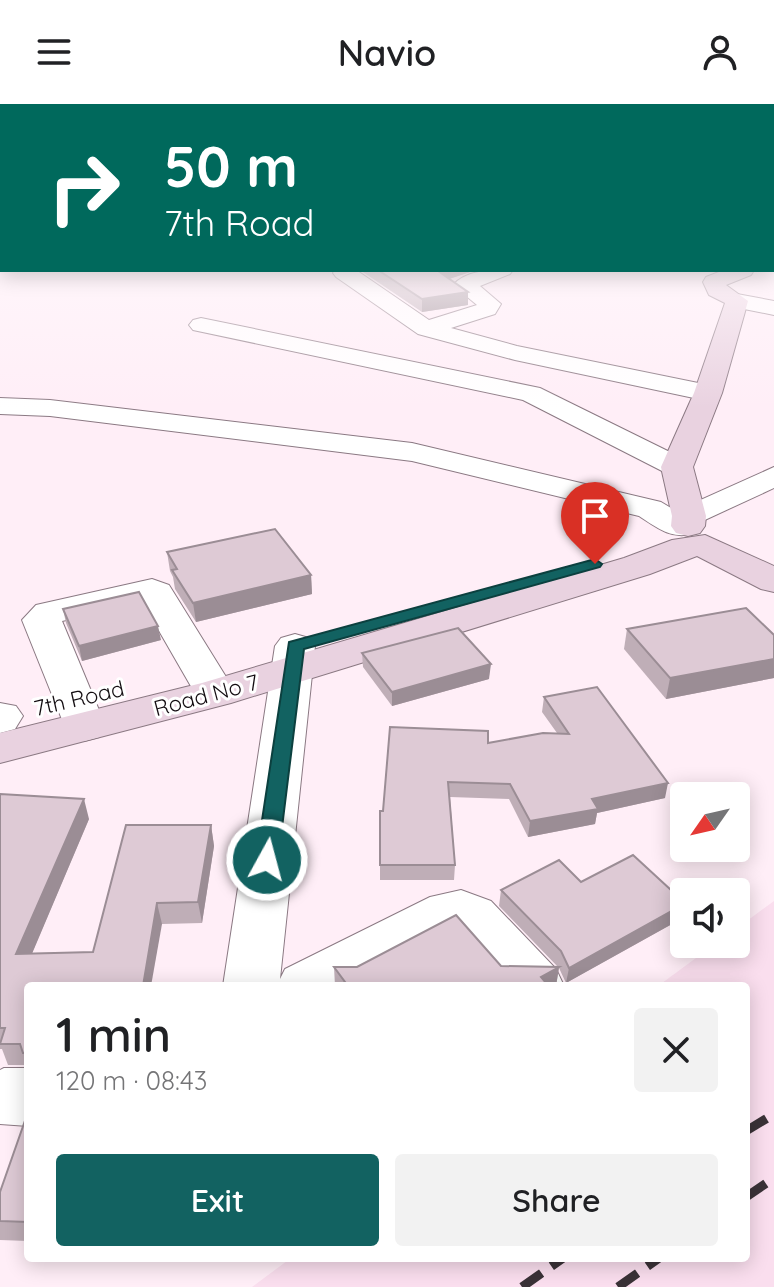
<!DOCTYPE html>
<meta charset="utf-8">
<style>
body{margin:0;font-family:Quicksand,sans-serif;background:#f2f2f2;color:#202124;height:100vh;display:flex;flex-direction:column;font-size:30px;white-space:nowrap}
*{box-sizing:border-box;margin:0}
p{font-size:26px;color:#757577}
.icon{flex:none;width:44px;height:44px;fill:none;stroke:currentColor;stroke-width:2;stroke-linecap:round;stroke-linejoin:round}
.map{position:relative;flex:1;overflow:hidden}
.panel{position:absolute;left:24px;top:878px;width:726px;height:280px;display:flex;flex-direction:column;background:#fff;border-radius:8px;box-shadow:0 4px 20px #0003}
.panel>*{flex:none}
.hud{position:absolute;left:0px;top:0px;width:774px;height:168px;box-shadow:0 4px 20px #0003;background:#00695c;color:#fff;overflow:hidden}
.needle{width:52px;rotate:236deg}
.tools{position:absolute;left:670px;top:678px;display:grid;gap:16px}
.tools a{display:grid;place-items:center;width:80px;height:80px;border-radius:8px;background:#fff;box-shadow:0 4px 20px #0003;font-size:40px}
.pin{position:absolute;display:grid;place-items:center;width:68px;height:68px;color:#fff;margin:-82px -34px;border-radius:50% 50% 50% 0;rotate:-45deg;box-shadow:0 0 8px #0007}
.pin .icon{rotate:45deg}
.me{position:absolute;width:88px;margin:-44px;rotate:7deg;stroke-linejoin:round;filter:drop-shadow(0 0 6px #0008)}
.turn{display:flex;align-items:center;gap:28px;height:168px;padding:0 32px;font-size:36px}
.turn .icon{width:104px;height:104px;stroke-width:2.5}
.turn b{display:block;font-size:56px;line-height:68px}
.round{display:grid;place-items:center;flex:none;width:84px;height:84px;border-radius:8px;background:#f2f2f2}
.headline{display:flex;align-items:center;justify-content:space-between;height:136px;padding:0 32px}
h1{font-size:48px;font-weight:600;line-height:60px}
.cta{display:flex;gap:16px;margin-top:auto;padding:16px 32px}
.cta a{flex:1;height:92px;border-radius:8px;background:#126261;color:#fff;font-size:32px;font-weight:600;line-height:92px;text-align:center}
.cta a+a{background:#f2f2f2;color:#202124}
header{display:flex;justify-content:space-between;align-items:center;height:104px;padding:0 32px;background:#fff;font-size:36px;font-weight:600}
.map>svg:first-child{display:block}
</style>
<header><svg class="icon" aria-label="menu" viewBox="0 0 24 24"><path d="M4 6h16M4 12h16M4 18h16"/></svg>Navio<svg class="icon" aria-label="person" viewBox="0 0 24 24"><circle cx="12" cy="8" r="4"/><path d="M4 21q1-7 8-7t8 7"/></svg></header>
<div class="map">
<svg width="774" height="1183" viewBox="0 0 774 1183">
<rect width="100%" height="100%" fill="#ffeef7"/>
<path fill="#fadeee" d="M 774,797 L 774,1183 L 252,1183 L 291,1154 L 746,1154 L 746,882 L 658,882 L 715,840 L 736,840 L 736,825 Z"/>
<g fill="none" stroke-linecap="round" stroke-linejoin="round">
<defs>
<g id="street">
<path d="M 335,166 L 356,166 L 429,216 L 477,201 L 453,181 C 468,165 493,166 513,166 L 510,170 L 480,182 L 501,200 L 495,210 L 451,224 L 517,242 L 708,281 L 717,283 L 721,289 L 717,295 L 708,297 L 515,256 L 418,230 L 336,173 L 333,169 Z"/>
<path d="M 737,190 L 774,197 L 774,211 L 729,202 L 726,197 L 729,192 Z"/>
<path d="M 201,214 L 540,284 L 688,357 L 692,363 L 688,369 L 677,372 L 666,369 L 523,296 L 193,226 L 189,221 L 193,216 Z"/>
<path d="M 0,294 L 50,296 L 412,339 L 661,398 L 676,407 L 774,363 L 774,384 L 694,421 L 691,430 C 670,435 656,423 639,412 L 412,357 L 50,312 L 0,310 Z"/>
<path d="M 152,475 L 169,481 L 236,589 L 230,598 L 215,602 L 200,598 L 143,499 L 62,517 L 106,623 L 99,633 L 84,637 L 69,633 L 22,516 L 36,501 Z"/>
<path d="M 295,530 L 309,534 L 315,542 L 280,875 L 285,865 L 430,793 L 461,786 L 491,797 L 556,865 L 564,882 L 501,882 L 455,829 L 356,882 L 223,882 L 275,542 L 281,534 Z"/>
<path d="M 0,599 L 16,602 L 23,612 L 15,625 L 0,629 Z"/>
<path d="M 4,964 L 28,964 L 28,1022 L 0,1020 L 0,966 Z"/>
</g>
<g id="secondary">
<path d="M 724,166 L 754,166 L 751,171 L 726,181 L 748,197 L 722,289 L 693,363 L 706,412 L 705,422 L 700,429 L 688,432 L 676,429 L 671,422 L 672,412 L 661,363 L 694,289 L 725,199 L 709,191 L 703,178 L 706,173 Z"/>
<path d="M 705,431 L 774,462 L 774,488 L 761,485 L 697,452 L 650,470 L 231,599 L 0,659 L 0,629 L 202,579 L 624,454 L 672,436 Z"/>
</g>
</defs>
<use href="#street" stroke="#8b7983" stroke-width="2"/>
<use href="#secondary" stroke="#8b7983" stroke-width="2"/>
<use href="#street" fill="#fff" fill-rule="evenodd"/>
<use href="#secondary" fill="#e9d2e0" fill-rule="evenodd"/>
<g stroke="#3a3237" stroke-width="9" stroke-dasharray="24 12" stroke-linecap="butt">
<path d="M 746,1027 L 774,1010"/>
<path d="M 746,1093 L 774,1074"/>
<path d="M 522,1183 L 563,1154"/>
<path d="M 618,1183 L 659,1154"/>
</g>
</g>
<g fill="#bfaeb7">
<path d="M 360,166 L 476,166 L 449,175 L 468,188 L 468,201 L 422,208 Z"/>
<path d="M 167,448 L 311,471 L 312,490 L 196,518 L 175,485 L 173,473 L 170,467 Z"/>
<path d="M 63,505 L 161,536 L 82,557 L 66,519 Z"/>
<path d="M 627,525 L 774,531 L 774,574 L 666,595 L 624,545 Z"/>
<path d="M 362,549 L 489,575 L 392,602 L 363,563 Z"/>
<path d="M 544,593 L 665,694 L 597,709 L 595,720 L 528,733 L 509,695 L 450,693 L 455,761 L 454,776 L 380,776 L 380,707 L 383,707 L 488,639 L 557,629 L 542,608 Z"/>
<path d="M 0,690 L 89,715 L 32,849 L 93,848 L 211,721 L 214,742 L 202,819 L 162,820 L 28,882 L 28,961 L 8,961 L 2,945 L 0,945 Z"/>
<path d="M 581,778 L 684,798 L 681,815 L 566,879 L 559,864 L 556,882 L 335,882 L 334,863 L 501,862 L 558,863 L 499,802 L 501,786 Z"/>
<path d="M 28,1008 L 28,1137 L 0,1136 L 0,1088 Z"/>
</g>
<g fill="#9b8d95">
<path d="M 440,166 L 476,166 L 437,179 L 438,167 Z"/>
<path d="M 468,188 L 468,201 L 422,208 L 422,195 Z"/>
<path d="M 311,471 L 312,490 L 196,518 L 193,499 Z"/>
<path d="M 158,522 L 161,536 L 82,557 L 79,542 Z"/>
<path d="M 774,555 L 774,574 L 666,595 L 670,574 Z"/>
<path d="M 491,560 L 489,575 L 392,602 L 392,588 Z"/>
<path d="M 668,679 L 665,694 L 597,709 L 595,720 L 528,733 L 530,717 L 592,695 Z"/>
<path d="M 84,695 L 89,715 L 23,871 L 16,850 Z"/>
<path d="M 211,721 L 214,742 L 202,819 L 198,798 Z"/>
<path d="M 157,799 L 162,820 L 151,882 L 143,882 Z"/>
<path d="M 684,800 L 681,815 L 566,879 L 569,864 Z"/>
<path d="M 559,863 L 556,882 L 539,882 L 541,873 Z"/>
</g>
<g fill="#decad5" stroke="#9b8d95" stroke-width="2">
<path d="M 378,166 L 440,166 L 438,167 L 468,188 L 422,195 Z"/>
<path d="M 275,425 L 311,471 L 193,499 L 172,466 L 177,465 L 167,448 Z"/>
<path d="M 139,488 L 158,522 L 79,542 L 63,505 Z"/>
<path d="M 746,504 L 774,531 L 774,555 L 670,574 L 627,525 Z"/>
<path d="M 458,524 L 491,560 L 392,588 L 362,549 Z"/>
<path d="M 597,583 L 668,679 L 592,695 L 598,705 L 530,717 L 510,680 L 448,678 L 455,761 L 380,761 L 380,707 L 383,707 L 390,623 L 488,627 L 488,639 L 543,629 L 569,630 L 544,593 Z"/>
<path d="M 0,690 L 84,695 L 16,850 L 93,848 L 126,721 L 211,721 L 198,798 L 157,799 L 143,882 L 28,882 L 28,949 L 23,949 L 20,940 L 0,940 L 5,924 L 0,924 Z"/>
<path d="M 633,751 L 684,798 L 684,800 L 569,864 L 561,847 L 501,786 L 559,756 L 581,778 Z"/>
<path d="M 456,811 L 501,862 L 559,863 L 541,873 L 547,880 L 543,882 L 338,882 L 345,878 L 334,863 L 357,863 Z"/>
<path d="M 28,1008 L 28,1118 L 0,1117 L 0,1088 Z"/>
</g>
<linearGradient id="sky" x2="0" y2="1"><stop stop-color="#a5a2d8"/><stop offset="0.45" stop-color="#fff7fb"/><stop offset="1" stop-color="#fff7fb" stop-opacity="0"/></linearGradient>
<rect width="774" height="304" fill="url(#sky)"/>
<path fill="#126261" stroke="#0c403f" stroke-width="2" d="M 595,455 L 602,460 L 600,463 L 304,545 L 278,756 L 275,762 L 259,762 L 256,756 L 289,538 Z"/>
<g text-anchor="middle" stroke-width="6" stroke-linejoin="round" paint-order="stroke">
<g font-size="22" fill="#130d11" stroke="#fff">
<text transform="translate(206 591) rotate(-15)" y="8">Road No 7</text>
<text transform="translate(79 594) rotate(-13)" y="8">7th Road</text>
</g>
</g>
</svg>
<div class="tools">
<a><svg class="needle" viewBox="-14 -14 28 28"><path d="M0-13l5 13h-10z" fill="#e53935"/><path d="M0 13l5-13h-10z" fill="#757577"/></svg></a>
<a><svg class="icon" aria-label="sound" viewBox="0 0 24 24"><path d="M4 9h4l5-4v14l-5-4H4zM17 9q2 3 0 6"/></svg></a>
</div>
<div class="pin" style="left:595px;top:460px;background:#d93025"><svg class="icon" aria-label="arrive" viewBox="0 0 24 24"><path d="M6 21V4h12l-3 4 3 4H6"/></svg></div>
<svg class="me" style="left:267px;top:756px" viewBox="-20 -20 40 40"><circle r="17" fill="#126261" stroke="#fff" stroke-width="3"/><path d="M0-11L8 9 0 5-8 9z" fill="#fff"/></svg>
<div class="hud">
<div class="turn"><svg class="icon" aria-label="right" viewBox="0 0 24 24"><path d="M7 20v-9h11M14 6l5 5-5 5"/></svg><div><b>50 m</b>7th Road</div></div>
</div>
<section class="panel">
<div class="headline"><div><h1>1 min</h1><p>120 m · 08:43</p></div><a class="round"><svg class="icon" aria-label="close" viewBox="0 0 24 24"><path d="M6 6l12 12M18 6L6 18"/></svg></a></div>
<div class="cta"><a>Exit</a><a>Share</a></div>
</section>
</div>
